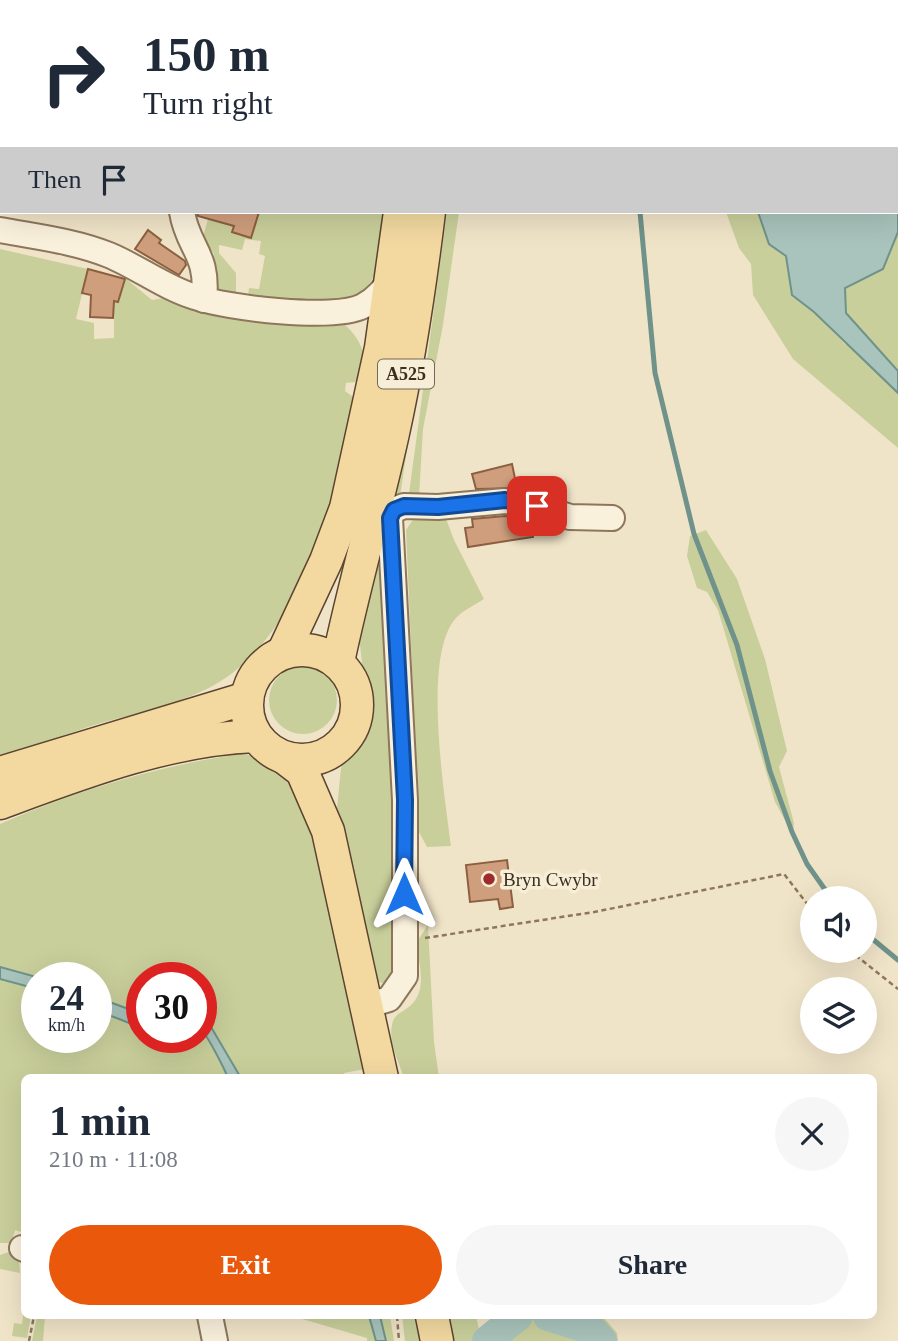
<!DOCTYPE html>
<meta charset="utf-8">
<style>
body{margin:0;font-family:Georgia,serif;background:#f6f6f7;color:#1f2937;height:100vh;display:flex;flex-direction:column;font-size:26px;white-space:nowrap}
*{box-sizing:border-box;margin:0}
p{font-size:23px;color:#747a83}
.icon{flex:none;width:38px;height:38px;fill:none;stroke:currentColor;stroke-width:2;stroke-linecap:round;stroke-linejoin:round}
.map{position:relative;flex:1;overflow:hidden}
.sheet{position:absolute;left:21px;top:1074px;width:856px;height:245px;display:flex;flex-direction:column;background:#fff;border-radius:10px;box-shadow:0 7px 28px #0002}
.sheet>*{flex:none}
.guide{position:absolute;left:0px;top:0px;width:900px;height:214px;box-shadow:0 7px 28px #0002;background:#fff;color:#1f2937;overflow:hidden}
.tools{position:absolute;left:800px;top:886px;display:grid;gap:14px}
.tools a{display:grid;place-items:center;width:77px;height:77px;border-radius:50%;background:#fff;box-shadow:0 7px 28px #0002;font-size:35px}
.speed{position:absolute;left:21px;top:962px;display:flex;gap:14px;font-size:35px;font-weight:700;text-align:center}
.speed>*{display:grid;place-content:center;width:91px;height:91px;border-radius:50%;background:#fff;box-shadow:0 7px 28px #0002;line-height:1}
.speed small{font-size:18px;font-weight:400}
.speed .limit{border:10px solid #d22;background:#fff;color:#111}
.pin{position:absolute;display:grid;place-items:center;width:60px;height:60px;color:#fff;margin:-30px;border-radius:14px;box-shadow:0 4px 10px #0006}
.me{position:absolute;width:77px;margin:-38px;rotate:0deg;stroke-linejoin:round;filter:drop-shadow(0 0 5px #0008)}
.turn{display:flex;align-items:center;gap:24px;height:147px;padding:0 28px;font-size:32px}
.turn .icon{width:91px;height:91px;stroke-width:2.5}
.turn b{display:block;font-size:49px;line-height:60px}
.then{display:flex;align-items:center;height:66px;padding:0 28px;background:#0003;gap:14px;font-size:26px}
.round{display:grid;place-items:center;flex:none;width:74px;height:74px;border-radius:37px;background:#f6f6f7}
.overview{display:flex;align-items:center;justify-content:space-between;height:119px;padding:0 28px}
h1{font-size:42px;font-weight:800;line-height:52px}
.action{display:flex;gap:14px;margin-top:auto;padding:14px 28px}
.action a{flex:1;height:80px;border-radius:42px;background:#ea580c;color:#fff;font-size:28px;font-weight:800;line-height:80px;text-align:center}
.action a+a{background:#f6f6f7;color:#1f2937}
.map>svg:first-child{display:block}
</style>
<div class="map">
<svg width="898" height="1341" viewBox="0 0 898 1341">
<rect width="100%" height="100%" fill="#f0e4c8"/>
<g fill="#c9cf9b">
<path d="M 460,0 L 898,0 L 898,20 L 898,2 Z"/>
<path d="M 259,212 L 388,212 C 374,326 352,296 257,300 L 248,296 L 249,288 L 259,289 L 265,256 L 259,254 L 261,241 L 245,239 L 242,250 L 219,245 L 219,253 L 236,273 L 236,294 L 233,296 L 210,288 L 214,254 L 203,237 L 208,219 L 234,226 L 233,232 L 251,237 Z"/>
<path d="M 447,212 L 459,212 L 443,325 L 423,429 L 419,497 L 408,501 Z"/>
<path d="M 726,212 L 758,212 L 769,244 L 786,256 L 792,295 L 814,312 L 846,345 L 845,287 L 883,269 L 898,232 L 898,448 L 793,359 L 753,295 L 751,264 L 739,248 Z"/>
<path d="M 0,249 L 88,269 L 76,319 L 94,323 L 94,339 L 114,338 L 114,301 L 118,302 L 125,278 L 152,300 L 170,297 L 219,316 L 239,319 L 343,323 C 360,337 374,363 355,382 L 346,383 L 345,391 L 356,399 C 334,494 304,641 207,689 C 168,708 126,715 85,728 C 57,737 28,749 0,759 Z"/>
<path d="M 414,403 L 399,503 L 392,699 L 394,976 L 387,984 L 377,982 L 366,951 L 337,808 L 341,768 L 367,711 L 359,635 Z"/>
<path d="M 445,516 L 454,540 L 484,599 C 475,605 464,610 457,617 C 421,653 445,797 451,846 L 427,847 L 419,832 L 406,530 L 414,518 Z"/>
<path d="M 706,530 L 737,579 L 765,659 L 787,751 L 779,767 L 794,823 L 793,835 L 775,802 L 718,610 L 707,592 L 697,588 L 687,556 L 690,536 Z"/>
<circle cx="303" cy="700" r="34"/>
<path d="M 241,754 L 269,758 L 286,771 L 312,821 L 365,1069 L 344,1073 L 345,1078 L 241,1078 L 201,1010 L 201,978 L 142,978 L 142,1014 L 96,997 L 96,978 L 40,978 L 0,967 L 0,824 C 75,791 160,765 241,754 Z"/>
<path d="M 428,925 L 434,1042 L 439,1078 L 404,1078 C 399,1062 388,1041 392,1025 C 394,1013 402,1013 410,1006 C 428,990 419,964 416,943 Z"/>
<path d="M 0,979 L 37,989 L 37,1038 L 96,1038 L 96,1010 L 142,1028 L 142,1038 L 201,1038 L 201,1030 L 208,1035 L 228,1078 L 24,1078 L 24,1233 L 15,1230 L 11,1243 L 0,1243 Z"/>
<path d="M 9,1252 L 19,1260 L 20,1273 L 0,1269 L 0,1255 Z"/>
<path d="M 24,1308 L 24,1316 L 31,1316 L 27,1338 L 12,1336 L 14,1323 L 22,1324 Z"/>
<path d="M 37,1316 L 45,1316 L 43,1341 L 32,1341 Z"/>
<path d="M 292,1316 L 369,1316 L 376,1341 L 367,1341 L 367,1338 Z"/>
<path d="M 380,1316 L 390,1316 L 394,1341 L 386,1341 Z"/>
<path d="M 402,1316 L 424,1316 L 429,1341 L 405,1341 Z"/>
<path d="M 444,1316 L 476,1316 L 479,1329 L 494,1316 L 511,1316 L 474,1341 L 450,1341 Z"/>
<path d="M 572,1316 L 603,1317 L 617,1333 L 618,1341 L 605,1341 C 596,1325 581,1328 572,1316 Z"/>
<path d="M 531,1317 C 555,1320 575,1327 594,1341 L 494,1341 L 518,1321 Z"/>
</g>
<g fill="#a9c4bc" stroke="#6f938a" stroke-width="2">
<path d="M 898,169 L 898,232 L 883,269 L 845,288 L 846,313 L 898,371 L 898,393 L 814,312 L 792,295 L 786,256 L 769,244 L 758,212 L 898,212 Z"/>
<path d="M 0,967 L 40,978 L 37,978 L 37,989 L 0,979 Z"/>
<path d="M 96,997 L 142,1014 L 142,1028 L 96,1010 Z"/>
<path d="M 201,1010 L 241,1078 L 228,1078 C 225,1070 207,1034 201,1030 Z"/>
<path d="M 369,1316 L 380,1316 L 386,1341 L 376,1341 Z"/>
</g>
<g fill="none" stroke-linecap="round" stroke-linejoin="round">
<g stroke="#6f938a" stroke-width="5">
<path d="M 640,212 L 655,373 L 694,534 L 737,645 L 770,771 L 792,832 L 807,864 L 831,898"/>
<path d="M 864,932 L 898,960"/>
</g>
<g stroke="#a9c4bc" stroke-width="30">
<path d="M 548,1316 L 592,1330 L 602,1341"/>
<path d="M 487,1341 L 518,1316"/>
</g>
</g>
<g fill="#cf9f7d" stroke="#8d5f41" stroke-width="2">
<path d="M 197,212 L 259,212 L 251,238 L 232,232 L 234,226 L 198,216 Z"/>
<path d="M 148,230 L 161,240 L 159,243 L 185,261 L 186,265 L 179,275 L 135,249 Z"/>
<path d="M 88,269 L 125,279 L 118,302 L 114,301 L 113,318 L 90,317 L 91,295 L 82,293 Z"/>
<path d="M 512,464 L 517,488 L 476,489 L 472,474 Z"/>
<path d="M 505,516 L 530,520 L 533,537 L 468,547 L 465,528 L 473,527 L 472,519 Z"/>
<path d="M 507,860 L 513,907 L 500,909 L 498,899 L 470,902 L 466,865 Z"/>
</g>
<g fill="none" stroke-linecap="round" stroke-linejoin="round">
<defs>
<g id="minor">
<path d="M 0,130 L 2,131"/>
<path d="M 0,190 L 2,190"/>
<path d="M 182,212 C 188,249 209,253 204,300"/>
<path d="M 0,230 C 37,237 74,241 109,255 C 138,267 165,288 195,297 C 227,308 335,321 363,306 C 377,299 384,289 393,276"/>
<path d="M 366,1006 L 389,999 L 405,976 L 405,800 L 390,518 L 394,510 L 404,506 L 438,507 L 505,501 L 537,506 L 570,517 L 612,518"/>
<path d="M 22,1248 L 24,1249"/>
<path d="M 210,1316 L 215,1341"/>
</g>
<g id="major">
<path d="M 409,0 L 409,2"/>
<path d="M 440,2 L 441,0"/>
<circle cx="302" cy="705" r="55"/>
<path d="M 283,653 L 326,561 L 346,508 L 381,348 L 400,212"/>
<path d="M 338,662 C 354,585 376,510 393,433 C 409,360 420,286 429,212"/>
<path d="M 285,758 L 302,771 L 328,831 L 382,1078"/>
<path d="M 0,773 L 247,698"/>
<path d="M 0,803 C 81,773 169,739 256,736"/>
<path d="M 432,1316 L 437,1341"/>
</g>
</defs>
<use href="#minor" stroke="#8d765c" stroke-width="28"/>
<use href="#major" stroke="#5b4430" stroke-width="35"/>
<g stroke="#8d765c" stroke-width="2.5" stroke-dasharray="5 3.5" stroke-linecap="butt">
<path d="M 503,0 L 503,2"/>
<path d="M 336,2 L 336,0"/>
<path d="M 692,2 L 695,0"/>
<path d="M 425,938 L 594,912 L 784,874 L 812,910"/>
<path d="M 849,950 L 898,989"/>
<path d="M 397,1316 L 399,1341"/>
<path d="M 29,1341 L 34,1316"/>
</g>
<use href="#minor" stroke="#faf1dc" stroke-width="24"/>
<use href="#major" stroke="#f3d9a0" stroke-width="32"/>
</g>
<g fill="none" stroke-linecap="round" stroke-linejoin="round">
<defs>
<path id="route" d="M 404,894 L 405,800 L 390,518 L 394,510 L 404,506 L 438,507 L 505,500 L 537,506"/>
</defs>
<use href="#route" stroke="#114b97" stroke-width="18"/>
<use href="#route" stroke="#1a73e8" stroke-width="12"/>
</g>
<circle fill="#9e2a2b" stroke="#f7eed8" stroke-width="2.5" cx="489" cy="879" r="7"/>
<g text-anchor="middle" stroke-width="7" stroke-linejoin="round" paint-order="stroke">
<rect fill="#f7eed8" stroke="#756857" stroke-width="2" x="378" y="359.5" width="56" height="29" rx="5"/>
<g font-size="18" font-weight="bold" fill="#3d2e20">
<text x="406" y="380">A525</text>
</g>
<g font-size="19" fill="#3d2e20" stroke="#f7eed8" text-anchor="start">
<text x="503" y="886">Bryn Cwybr</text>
</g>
</g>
</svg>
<div class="tools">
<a><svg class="icon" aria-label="sound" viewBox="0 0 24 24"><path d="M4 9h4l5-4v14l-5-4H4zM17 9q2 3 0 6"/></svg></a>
<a><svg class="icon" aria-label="layers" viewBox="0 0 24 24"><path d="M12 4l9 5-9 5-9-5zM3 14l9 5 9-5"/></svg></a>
</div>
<div class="speed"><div>24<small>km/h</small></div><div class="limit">30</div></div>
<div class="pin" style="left:537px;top:506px;background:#d93025"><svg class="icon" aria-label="arrive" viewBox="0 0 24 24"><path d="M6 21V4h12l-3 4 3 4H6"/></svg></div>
<svg class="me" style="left:404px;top:894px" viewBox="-20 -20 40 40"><path d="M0-17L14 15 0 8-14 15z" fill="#1a73e8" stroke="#fff" stroke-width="4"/></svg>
<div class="guide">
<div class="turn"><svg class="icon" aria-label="right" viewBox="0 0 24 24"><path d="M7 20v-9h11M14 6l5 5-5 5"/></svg><div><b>150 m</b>Turn right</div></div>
<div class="then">Then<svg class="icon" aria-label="arrive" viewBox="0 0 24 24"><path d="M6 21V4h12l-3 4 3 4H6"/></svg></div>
</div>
<section class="sheet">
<div class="overview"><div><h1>1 min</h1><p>210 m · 11:08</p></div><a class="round"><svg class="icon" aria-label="close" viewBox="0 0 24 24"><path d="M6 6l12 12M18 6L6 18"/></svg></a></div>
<div class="action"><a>Exit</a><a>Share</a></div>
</section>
</div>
